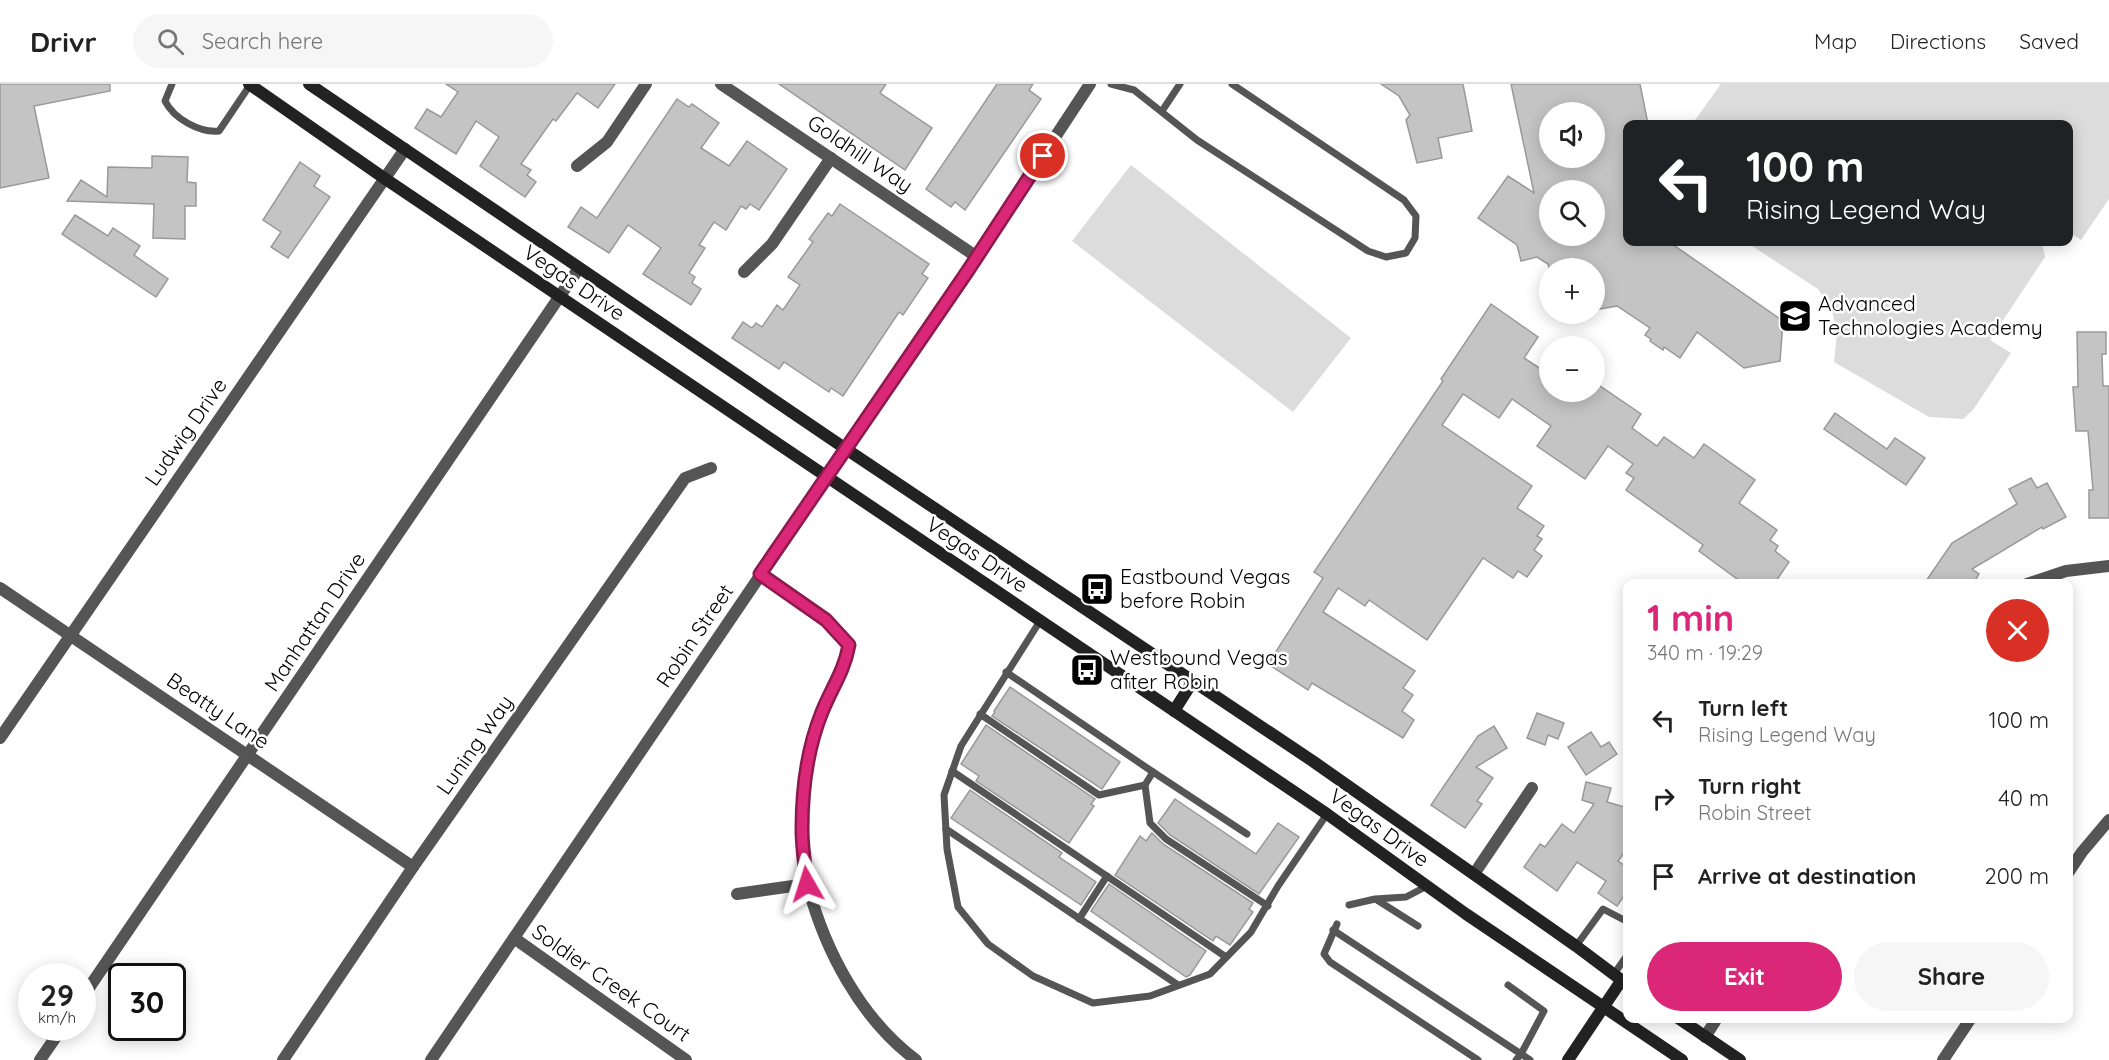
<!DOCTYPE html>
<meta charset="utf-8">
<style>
body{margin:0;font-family:Quicksand,sans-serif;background:#f6f6f6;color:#222;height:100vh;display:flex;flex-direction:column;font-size:22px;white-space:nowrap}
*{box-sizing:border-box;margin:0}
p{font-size:20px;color:#767676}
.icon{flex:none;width:33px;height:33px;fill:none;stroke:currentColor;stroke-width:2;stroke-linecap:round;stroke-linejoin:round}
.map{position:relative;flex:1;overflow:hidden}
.sheet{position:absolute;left:1623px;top:495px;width:450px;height:444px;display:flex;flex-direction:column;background:#fff;border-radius:12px;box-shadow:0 3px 15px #0003}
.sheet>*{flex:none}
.guide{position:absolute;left:1623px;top:36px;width:450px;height:126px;border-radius:12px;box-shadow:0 3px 15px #0003;background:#202124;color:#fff;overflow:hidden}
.controls{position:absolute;left:1539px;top:18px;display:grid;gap:12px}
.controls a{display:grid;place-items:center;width:66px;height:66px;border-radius:50%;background:#fff;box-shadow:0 3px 15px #0003;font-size:30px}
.speed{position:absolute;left:18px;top:879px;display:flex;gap:12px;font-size:30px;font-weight:700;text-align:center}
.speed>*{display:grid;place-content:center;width:78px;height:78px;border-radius:50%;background:#fff;box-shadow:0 3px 15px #0003;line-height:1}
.speed small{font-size:15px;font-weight:400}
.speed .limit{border:3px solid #111;border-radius:9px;background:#fff;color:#111}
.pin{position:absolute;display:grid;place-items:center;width:51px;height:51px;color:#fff;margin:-26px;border:3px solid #fff;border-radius:50%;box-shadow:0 2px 6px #0007}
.me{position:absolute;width:66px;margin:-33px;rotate:354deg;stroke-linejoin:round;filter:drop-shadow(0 0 4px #0008)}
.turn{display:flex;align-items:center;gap:21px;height:126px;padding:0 24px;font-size:27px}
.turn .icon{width:78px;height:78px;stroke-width:2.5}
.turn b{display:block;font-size:42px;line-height:51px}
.round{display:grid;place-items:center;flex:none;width:63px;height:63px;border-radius:32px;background:#f6f6f6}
.head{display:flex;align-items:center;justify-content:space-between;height:102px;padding:0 24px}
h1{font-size:36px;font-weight:700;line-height:45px;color:#db2777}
.action{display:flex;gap:12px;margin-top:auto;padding:12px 24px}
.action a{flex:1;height:69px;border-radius:36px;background:#db2777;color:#fff;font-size:24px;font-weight:700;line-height:69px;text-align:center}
.action a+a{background:#f6f6f6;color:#222}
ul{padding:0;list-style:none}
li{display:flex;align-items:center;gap:18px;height:78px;padding:0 24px}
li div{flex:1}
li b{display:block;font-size:22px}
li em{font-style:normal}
header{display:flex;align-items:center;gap:36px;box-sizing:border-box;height:84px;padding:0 30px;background:#fff;border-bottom:2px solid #e0e0e0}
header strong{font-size:28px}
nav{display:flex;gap:33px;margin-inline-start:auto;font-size:21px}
.search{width:420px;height:54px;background:#f6f6f6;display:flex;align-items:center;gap:15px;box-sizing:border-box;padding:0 21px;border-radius:33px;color:#767676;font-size:22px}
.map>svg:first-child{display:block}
</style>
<header>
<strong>Drivr</strong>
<div class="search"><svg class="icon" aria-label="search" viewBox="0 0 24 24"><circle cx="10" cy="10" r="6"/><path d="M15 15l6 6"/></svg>Search here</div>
<nav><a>Map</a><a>Directions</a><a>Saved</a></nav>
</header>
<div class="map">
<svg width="2109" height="976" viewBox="0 0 2109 976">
<rect width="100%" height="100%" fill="#fff"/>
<g fill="#dcdcdc">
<path d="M 1721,0 L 2109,0 L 2109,115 L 2081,156 L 2069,148 L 2068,40 L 1692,40 Z"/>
<path d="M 1131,81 L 1351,254 L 1293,328 L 1072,157 Z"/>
<path d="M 1746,158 L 2042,158 L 2045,173 L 1990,256 L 2011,269 L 1973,326 L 1963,335 L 1929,333 L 1834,278 L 1837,250 L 1833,230 L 1818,205 Z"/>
</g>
<g fill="#c4c4c4" stroke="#999" stroke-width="1.5" fill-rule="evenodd">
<path d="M 0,0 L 110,0 L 110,7 L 34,22 L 49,94 L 0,104 Z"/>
<path d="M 446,0 L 615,0 L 598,24 L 577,9 L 556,37 L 553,35 L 521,80 L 531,86 L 527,91 L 536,98 L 525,113 L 480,82 L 499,53 L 476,37 L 456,70 L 415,44 L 427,25 L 441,33 L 458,8 Z"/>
<path d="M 779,0 L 886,0 L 880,9 L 932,44 L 905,86 Z"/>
<path d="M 997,0 L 1033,0 L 1029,6 L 1041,15 L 965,126 L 955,118 L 951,123 L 926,105 Z"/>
<path d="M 1381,0 L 1463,0 L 1472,47 L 1438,54 L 1442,74 L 1417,79 L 1406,36 L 1410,31 L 1399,12 Z"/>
<path d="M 1511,0 L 1640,0 L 1648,40 L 1628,40 L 1628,158 L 1671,158 L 1672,160 L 1783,237 L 1780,277 L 1744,284 L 1697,248 L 1680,274 L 1664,263 L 1663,266 L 1650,257 L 1651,255 L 1645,251 L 1650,244 L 1617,222 L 1594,226 L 1594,184 L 1549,184 L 1548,180 L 1537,173 L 1521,177 L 1517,161 L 1478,134 L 1508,92 L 1534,109 ZM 1550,28 L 1594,28 L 1594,74 L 1550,74 ZM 1550,106 L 1594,106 L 1594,152 L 1550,152 Z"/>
<path d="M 677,15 L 689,23 L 692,20 L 719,39 L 701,64 L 729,82 L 747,57 L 787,85 L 759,126 L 750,120 L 746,125 L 741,122 L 726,146 L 714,138 L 699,161 L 705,164 L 689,189 L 695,193 L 692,199 L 701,205 L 691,221 L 643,190 L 661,164 L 628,141 L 609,169 L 568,143 L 581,123 L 597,134 Z"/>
<path d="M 152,72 L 188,73 L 187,98 L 196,99 L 196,122 L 185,122 L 185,155 L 153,154 L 154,120 L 67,117 L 81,96 L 107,113 L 108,83 L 152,84 Z"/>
<path d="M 300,78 L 320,92 L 314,102 L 330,113 L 288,174 L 271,163 L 281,148 L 263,136 Z"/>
<path d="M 840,120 L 929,180 L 922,190 L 928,194 L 903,231 L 899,228 L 843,312 L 831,304 L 829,308 L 784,278 L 779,285 L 732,254 L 743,238 L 752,244 L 756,239 L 762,243 L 777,221 L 783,226 L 800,201 L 788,193 L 813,158 L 809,155 L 828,129 L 832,132 Z"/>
<path d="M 75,131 L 108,152 L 113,144 L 140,162 L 134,171 L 168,195 L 156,213 L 62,150 Z"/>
<path d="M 1491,220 L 1538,253 L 1524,274 L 1550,291 L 1550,308 L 1594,308 L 1594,298 L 1641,330 L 1632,344 L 1657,362 L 1664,353 L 1694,374 L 1704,360 L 1755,396 L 1739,419 L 1777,446 L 1770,456 L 1778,462 L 1775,467 L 1789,478 L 1774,500 L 1744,500 L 1699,467 L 1703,461 L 1626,406 L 1634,394 L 1626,389 L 1633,380 L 1608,362 L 1585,395 L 1537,362 L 1551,342 L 1512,315 L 1499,334 L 1463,310 L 1442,341 L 1532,402 L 1517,424 L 1544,442 L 1537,452 L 1542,455 L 1534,466 L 1542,472 L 1527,493 L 1518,487 L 1513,494 L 1483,474 L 1427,556 L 1369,516 L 1365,522 L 1338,504 L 1323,528 L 1415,587 L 1403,604 L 1413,611 L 1402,627 L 1414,636 L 1403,654 L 1312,599 L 1308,606 L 1268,580 L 1323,494 L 1314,488 L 1443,297 L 1441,295 Z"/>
<path d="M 2077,248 L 2106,248 L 2106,270 L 2102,270 L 2103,302 L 2109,302 L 2109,434 L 2089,434 L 2089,406 L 2093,406 L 2088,347 L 2076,347 L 2073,303 L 2078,303 Z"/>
<path d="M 1835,329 L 1887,365 L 1895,354 L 1925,374 L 1906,401 L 1824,345 Z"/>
<path d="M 2031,394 L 2037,404 L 2047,399 L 2066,433 L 2043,445 L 2042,443 L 1972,485 L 1979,490 L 1973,500 L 1924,500 L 1952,459 L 2017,420 L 2009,405 Z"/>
<path d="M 1010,603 L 1120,678 L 1102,705 L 992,632 L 995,628 L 994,627 Z"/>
<path d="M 1537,629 L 1564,639 L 1558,655 L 1548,651 L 1545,661 L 1527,654 Z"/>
<path d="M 986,641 L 1095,715 L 1091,720 L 1094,722 L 1069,759 L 976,697 L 979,692 L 961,680 Z"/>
<path d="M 1494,642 L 1507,664 L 1476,683 L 1493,694 L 1477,717 L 1482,720 L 1465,744 L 1431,721 L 1478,652 Z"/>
<path d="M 1591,648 L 1601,663 L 1609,658 L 1617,670 L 1586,691 L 1568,663 Z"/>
<path d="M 1586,698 L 1611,704 L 1607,718 L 1628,724 L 1628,764 L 1618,777 L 1628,784 L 1628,806 L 1617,822 L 1598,809 L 1606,797 L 1577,778 L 1557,807 L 1524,783 L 1540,760 L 1545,763 L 1562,740 L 1574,749 L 1594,720 L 1582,716 Z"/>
<path d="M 970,706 L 1062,769 L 1059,773 L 1096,798 L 1081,821 L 951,734 Z"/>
<path d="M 1175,715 L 1256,770 L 1278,739 L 1299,753 L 1259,810 L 1170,751 L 1158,739 Z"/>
<path d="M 1152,749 L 1163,760 L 1253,819 L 1249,825 L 1253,828 L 1230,861 L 1216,852 L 1213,857 L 1115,791 L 1140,752 L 1146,757 Z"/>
<path d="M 1109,800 L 1206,867 L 1190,891 L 1186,893 L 1091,827 Z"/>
</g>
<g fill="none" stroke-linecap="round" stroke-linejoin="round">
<g stroke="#555" stroke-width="7">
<path d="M 172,0 L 165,17 C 174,35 200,49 219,47 L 250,1"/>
<path d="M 1111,0 L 1134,6 L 1197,56 L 1368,167 L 1386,173 L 1406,169 L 1415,154 L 1416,132 L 1404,116 L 1232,0"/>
<path d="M 1162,27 L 1180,0"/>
<path d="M 1040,537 L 961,662 L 944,711 L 947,765 L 958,823 L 988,860 L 1033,892 L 1093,919 L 1150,912 L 1210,890 L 1251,848 L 1278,802 L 1327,730"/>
<path d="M 1006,588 L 1153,688"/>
<path d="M 980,630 L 1099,711 L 1145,701"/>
<path d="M 952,687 L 1226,873"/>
<path d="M 946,745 L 1178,901"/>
<path d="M 1247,750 L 1153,688 L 1145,701 L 1150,739 L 1166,755 L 1268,822"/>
<path d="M 1377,816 L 1418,842"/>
<path d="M 1349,821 L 1375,815 L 1406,813 L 1427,802"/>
<path d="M 1079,835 L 1107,792"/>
<path d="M 1337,840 L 1324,870 L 1330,878 L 1478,976"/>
<path d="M 1333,846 L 1521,970 L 1544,927 L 1508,901"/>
<path d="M 1576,862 L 1603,825 L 1628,838"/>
<path d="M 1614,890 L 1628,870"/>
<path d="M 1516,976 L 1521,970 L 1530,976"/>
</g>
<g stroke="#555" stroke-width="12">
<path d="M 721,0 L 977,173"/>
<path d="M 577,82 L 607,58 L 646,0"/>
<path d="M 744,188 L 772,160 L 831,74"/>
<path d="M 760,490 L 826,536 L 849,561 C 843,595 821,624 812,658 C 802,695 798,765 808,802 C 825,867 861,935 916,976"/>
<path d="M 2027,500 L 2066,487 L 2109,482"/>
<path d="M 0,504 L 413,783"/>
<path d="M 0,654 L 405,65"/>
<path d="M 2068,789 L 2082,768 L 2109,736"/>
<path d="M 1474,790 L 1532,704"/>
<path d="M 737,810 L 807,800"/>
<path d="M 514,854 L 686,976"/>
<path d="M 82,914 L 579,184"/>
<path d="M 1705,953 L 1717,934"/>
<path d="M 40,976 L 62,944"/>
<path d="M 283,976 L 413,783 L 685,394 L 711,384"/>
<path d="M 431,976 L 967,187 L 1090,0"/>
<path d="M 1943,976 L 1971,934"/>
</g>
<g stroke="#222" stroke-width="12">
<path d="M 249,0 L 384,94 L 1327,730 L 1466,830 L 1682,976"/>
<path d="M 309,0 L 846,365 L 1314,678 L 1576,862 L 1628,901"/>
<path d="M 1174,627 L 1193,597"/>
<path d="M 1678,934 L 1740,976"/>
<path d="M 1568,976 L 1621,897"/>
</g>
</g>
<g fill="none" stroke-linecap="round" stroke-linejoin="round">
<defs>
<path id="route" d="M 807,800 C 805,782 802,763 802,745 C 802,706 807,665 822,628 C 832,603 844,588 849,561 L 826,536 L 760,490 L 967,188 L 1043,72"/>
</defs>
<use href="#route" stroke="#8e194d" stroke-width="15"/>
<use href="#route" stroke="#db2777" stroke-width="10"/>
</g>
<defs>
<symbol id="school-square" viewBox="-11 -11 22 22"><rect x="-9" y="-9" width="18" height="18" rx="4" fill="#000" stroke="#fff"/><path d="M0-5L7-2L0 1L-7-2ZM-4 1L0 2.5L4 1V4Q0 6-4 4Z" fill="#fff"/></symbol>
<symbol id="bus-square" viewBox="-11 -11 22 22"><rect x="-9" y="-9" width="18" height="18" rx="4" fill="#000" stroke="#fff"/><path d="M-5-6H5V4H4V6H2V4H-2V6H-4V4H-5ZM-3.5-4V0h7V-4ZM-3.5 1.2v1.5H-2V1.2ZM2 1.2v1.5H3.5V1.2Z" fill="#fff"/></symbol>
</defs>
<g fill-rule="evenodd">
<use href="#school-square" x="1776" y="213" width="38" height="38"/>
<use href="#bus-square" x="1078" y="486" width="38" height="38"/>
<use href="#bus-square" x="1068" y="567" width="38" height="38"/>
</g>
<g text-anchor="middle" stroke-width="5" stroke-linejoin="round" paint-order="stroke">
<g font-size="21" fill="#000" stroke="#fff">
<text transform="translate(860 70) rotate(34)" y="7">Goldhill Way</text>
<text transform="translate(574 199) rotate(34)" y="7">Vegas Drive</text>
<text transform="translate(186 348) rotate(-55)" y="7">Ludwig Drive</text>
<text transform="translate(977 471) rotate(34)" y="7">Vegas Drive</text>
<text transform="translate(315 538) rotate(-56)" y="7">Manhattan Drive</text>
<text transform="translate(695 552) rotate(-56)" y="7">Robin Street</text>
<text transform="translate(218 627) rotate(34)" y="7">Beatty Lane</text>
<text transform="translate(475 661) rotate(-55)" y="7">Luning Way</text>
<text transform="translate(1379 744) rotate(36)" y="7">Vegas Drive</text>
<text transform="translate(611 899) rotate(35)" y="7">Soldier Creek Court</text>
</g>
<g font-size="21" fill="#000" stroke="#fff" text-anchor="start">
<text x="1818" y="227">Advanced<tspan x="1818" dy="24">Technologies Academy</tspan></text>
<text x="1120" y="500">Eastbound Vegas<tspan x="1120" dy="24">before Robin</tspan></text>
<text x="1110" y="581">Westbound Vegas<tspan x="1110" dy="24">after Robin</tspan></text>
</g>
</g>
</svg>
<div class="controls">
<a><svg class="icon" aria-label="sound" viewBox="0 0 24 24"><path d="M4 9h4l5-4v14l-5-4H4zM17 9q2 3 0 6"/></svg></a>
<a><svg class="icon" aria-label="search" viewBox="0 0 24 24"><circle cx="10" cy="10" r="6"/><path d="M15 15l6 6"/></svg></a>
<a>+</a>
<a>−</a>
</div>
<div class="speed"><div>29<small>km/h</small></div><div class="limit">30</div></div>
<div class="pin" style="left:1043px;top:72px;background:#d93025"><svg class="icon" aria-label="arrive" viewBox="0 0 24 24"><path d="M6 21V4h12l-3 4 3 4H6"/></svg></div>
<svg class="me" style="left:807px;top:800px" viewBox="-20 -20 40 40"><path d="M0-17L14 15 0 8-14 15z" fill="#db2777" stroke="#fff" stroke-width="4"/></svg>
<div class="guide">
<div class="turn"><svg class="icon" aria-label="left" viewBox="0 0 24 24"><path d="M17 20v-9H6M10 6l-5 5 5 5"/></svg><div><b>100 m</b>Rising Legend Way</div></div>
</div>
<section class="sheet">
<div class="head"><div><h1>1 min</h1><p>340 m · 19:29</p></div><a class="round" style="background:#d93025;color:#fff"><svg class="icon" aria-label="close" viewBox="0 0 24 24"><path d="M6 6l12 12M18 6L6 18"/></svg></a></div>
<ul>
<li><svg class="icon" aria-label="left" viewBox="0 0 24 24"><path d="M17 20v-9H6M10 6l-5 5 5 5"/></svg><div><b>Turn left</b><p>Rising Legend Way</p></div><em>100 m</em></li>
<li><svg class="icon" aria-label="right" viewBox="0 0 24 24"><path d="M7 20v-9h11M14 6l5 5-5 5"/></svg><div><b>Turn right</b><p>Robin Street</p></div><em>40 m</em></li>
<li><svg class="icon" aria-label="arrive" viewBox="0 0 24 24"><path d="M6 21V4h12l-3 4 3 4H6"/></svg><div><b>Arrive at destination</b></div><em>200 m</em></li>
</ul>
<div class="action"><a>Exit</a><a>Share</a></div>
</section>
</div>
